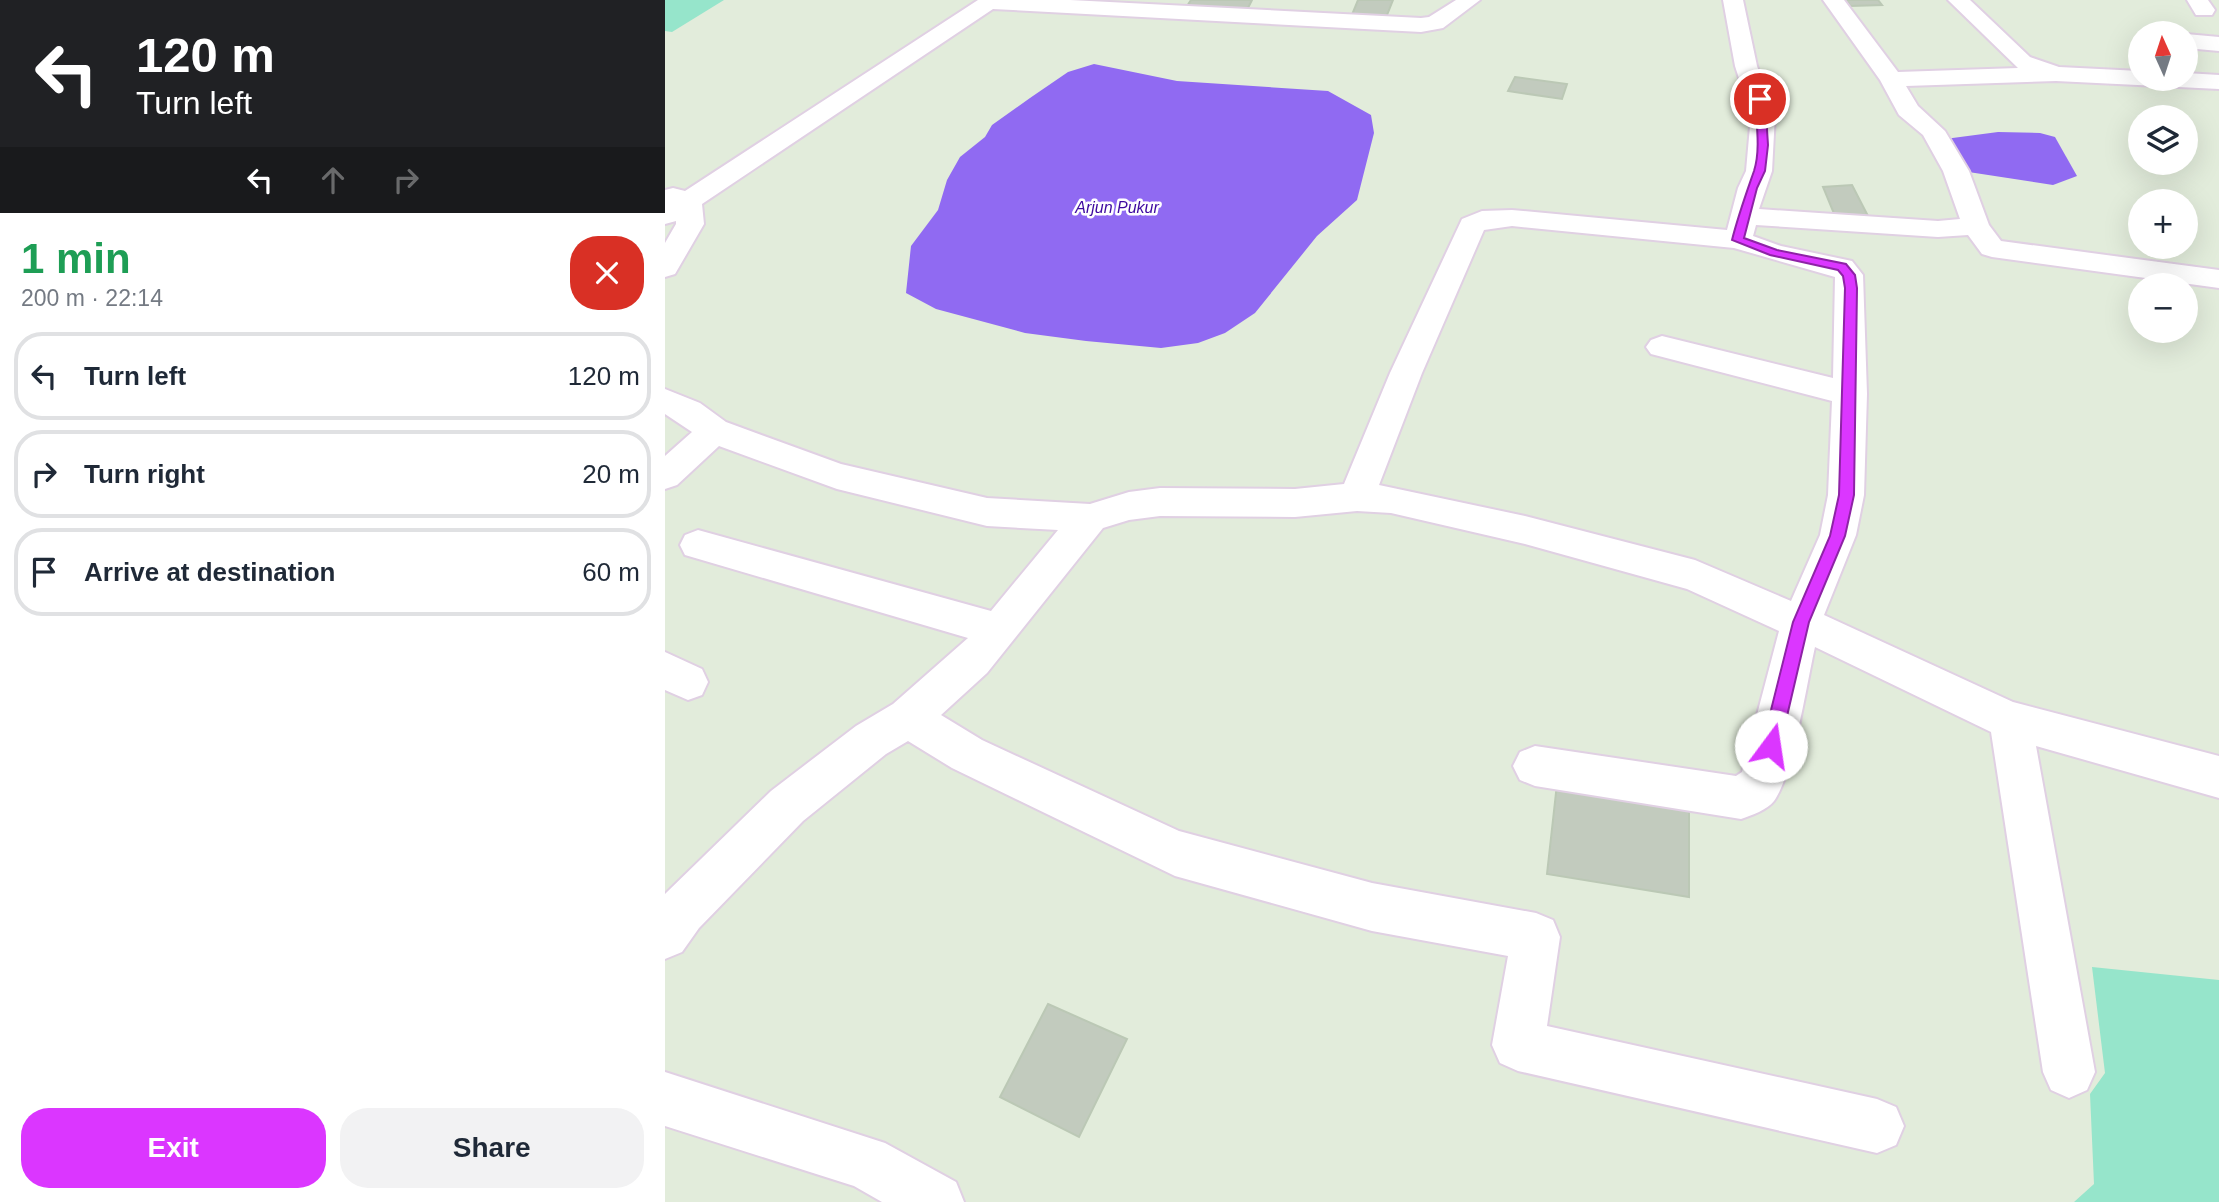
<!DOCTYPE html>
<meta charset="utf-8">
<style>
body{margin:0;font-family:Helvetica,sans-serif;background:#f2f2f3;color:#1f2937;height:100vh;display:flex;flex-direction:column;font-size:26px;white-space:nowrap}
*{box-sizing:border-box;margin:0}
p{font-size:23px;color:#747a83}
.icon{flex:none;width:38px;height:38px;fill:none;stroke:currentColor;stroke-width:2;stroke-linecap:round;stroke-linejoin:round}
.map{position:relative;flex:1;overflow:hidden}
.drawer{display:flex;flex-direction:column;background:#fff;width:665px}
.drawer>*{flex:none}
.hud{background:#202124;color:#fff;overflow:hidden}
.needle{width:46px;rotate:357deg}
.fabs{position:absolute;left:1463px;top:21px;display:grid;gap:14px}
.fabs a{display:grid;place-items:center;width:70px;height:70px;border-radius:50%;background:#fff;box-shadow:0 7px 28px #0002;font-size:35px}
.pin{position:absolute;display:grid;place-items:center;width:60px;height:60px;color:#fff;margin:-30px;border:4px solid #fff;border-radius:50%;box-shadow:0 2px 7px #0007}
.me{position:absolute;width:77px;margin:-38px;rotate:14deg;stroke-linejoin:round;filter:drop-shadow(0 0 5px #0008)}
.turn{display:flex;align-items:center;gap:24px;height:147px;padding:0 21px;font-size:32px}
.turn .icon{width:91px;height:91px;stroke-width:2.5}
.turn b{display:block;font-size:49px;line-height:60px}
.lanes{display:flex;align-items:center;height:66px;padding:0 21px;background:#0003;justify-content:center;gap:35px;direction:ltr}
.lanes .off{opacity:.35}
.round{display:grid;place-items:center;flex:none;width:74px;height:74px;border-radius:28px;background:#f2f2f3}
.overview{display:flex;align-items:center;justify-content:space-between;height:119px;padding:0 21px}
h1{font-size:42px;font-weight:800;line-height:52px;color:#1e9e55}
.cta{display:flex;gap:14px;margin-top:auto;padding:14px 21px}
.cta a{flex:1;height:80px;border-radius:28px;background:#db36ff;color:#fff;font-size:28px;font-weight:800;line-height:80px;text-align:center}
.cta a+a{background:#f2f2f3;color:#1f2937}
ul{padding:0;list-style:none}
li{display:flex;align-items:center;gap:21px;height:88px;margin:0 14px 10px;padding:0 7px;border:4px solid #e0e1e3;border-radius:28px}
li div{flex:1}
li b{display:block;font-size:26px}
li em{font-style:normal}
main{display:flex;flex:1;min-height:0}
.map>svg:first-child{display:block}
</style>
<main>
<section class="drawer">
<div class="hud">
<div class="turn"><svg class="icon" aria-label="left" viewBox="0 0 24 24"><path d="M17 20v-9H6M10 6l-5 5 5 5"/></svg><div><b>120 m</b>Turn left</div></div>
<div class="lanes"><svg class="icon" aria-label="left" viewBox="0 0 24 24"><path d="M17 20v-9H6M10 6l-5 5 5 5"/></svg><svg class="icon off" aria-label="ahead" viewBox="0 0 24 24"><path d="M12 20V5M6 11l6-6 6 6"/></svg><svg class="icon off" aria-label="right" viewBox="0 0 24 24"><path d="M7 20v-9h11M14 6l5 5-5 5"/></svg></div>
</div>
<div class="overview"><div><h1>1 min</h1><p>200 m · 22:14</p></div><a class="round" style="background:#d93025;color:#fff"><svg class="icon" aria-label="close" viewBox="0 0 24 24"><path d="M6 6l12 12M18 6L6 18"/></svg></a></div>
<ul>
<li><svg class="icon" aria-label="left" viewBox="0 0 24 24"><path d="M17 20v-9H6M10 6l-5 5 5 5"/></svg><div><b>Turn left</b></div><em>120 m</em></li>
<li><svg class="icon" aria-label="right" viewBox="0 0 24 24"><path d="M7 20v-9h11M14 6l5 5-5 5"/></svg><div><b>Turn right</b></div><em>20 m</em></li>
<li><svg class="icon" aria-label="arrive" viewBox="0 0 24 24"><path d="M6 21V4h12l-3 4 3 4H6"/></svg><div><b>Arrive at destination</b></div><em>60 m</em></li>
</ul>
<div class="cta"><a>Exit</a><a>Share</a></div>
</section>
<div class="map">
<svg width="1554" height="1202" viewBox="0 0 1554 1202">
<rect width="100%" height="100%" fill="#e2ecdb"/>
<g fill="#96e5cb">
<path d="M 0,0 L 59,0 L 7,32 L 0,31 Z"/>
<path d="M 1427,967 L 1554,980 L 1554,1202 L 1409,1202 L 1429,1184 L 1425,1094 L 1440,1073 Z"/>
</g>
<g fill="#906af2">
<path d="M 429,64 L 512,81 L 663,91 L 706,115 L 709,133 L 692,200 L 652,236 L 590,313 L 560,333 L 533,343 L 496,348 L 421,341 L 360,333 L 271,309 L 241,293 L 246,246 L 273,210 L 282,180 L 295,157 L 320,137 L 327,125 L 365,98 L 403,72 Z"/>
<path d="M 1333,132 L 1375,133 L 1390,137 L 1412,176 L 1388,185 L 1297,171 L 1280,139 Z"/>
</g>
<g fill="#c2cbbe" stroke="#bbc8b5" stroke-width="2">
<path d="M 526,0 L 587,0 L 582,10 L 522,6 Z"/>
<path d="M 693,0 L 728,0 L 720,20 L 686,17 Z"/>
<path d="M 1181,0 L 1213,0 L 1217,5 L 1185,6 Z"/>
<path d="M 850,77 L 902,84 L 897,99 L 843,91 Z"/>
<path d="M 1187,185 L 1203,216 L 1170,216 L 1158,187 Z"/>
<path d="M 892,784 L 1024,804 L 1024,897 L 882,874 Z"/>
<path d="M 383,1004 L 462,1039 L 414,1137 L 335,1097 Z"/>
</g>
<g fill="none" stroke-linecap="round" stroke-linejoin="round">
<defs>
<g id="minor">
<path d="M 313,0 L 405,0 L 756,18 L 764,17 L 791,0 L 815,0 L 778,28 L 756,32 L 328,9 L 37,204 L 39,224 L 10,274 L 0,277 L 0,243 L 11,224 L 11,221 L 0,224 L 0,190 L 8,188 L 20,191 Z"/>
<path d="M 1058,0 L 1078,0 L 1092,66 L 1110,115 L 1107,171 L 1094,209 L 1273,221 L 1295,219 L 1278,171 L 1258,135 L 1234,115 L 1215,80 L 1158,0 L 1179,0 L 1233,72 L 1353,68 L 1283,0 L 1305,0 L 1365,57 L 1394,67 L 1475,71 L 1475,79 L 1521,79 L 1521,73 L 1554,75 L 1554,89 L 1391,81 L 1241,86 L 1253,106 L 1280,131 L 1304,171 L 1324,225 L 1336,241 L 1554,270 L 1554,288 L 1327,257 L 1317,254 L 1303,235 L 1273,237 L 1091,225 L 1088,236 L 1116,246 L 1187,261 L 1198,275 L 1202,394 L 1199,495 L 1191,535 L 1159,615 L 1348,702 L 1554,756 L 1554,798 L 1371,746 L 1430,1072 L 1422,1090 L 1404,1098 L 1386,1090 L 1378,1072 L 1326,732 L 1150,647 C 1142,682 1128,775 1109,801 C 1102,810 1087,815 1076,819 L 870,786 L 855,780 L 848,766 L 855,752 L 870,746 L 1071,776 L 1077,772 L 1114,631 L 1022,589 L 860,544 L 726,513 L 692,511 L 630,517 L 495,516 L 464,520 L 438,528 L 322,673 L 276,715 L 317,740 L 514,831 L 707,883 L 871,913 L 888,920 L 895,937 L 882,1026 L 1212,1099 L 1231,1107 L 1239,1126 L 1231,1145 L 1212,1153 L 853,1071 L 835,1063 L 827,1045 L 843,956 L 707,931 L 510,876 L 287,768 L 243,741 L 221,754 L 138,821 L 34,928 L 17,952 L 0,959 L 0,894 L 106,791 L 191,726 L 228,704 L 303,638 L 20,555 L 15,545 L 20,535 L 33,530 L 326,611 L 393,530 L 322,526 L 172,489 L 54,446 L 12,485 L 0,489 L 0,456 L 27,432 L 0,414 L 0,389 L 35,403 L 61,422 L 176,464 L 322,498 L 425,504 L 464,492 L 495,488 L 630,489 L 679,484 L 725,373 L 797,219 L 817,211 L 847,210 L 1062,230 L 1073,188 L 1081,171 L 1086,115 L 1070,66 ZM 847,226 L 1069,248 L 1170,277 L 1168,378 L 997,336 L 986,340 L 981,347 L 986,354 L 1167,401 L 1163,495 L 1155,535 L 1126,601 L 1030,560 L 860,516 L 714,485 L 757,373 L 819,230 Z"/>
<path d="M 1522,0 L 1543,0 L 1550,10 L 1547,15 L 1531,15 Z"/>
<path d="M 1521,34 L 1554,37 L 1554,51 L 1521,48 Z"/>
<path d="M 0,652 L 37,669 L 43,682 L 37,695 L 23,700 L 0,690 Z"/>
<path d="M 0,1072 L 220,1143 L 291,1182 L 299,1202 L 217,1202 L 189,1186 L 0,1126 Z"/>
</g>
</defs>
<use href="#minor" stroke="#e0d0e3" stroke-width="4"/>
<use href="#minor" fill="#fff" fill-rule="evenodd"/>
</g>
<path fill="#db36ff" stroke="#8e23a6" stroke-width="2" d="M 1095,96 L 1100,99 L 1103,145 L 1100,171 L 1092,188 L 1079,238 L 1112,250 L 1181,264 L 1190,275 L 1192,288 L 1189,495 L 1180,536 L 1144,622 L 1115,746 L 1112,751 L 1106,754 L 1100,751 L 1097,746 L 1128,622 L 1165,536 L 1174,495 L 1180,288 L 1178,276 L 1173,270 L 1105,255 L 1067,240 C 1073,216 1081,194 1089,171 C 1096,149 1091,122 1090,99 Z"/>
<g text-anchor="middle" stroke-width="5" stroke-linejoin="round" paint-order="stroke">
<g font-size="16" font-style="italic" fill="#3e099f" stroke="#fff">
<text x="452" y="213">Arjun Pukur</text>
</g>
</g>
</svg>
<div class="fabs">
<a><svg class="needle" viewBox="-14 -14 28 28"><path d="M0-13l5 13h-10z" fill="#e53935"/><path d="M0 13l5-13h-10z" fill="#747a83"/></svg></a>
<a><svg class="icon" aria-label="layers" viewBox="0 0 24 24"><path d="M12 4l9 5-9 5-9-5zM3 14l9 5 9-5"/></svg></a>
<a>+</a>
<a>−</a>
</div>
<div class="pin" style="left:1095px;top:99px;background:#d93025"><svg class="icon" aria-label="arrive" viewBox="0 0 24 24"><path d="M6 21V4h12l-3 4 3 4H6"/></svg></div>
<svg class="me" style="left:1106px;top:746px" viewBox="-20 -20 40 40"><circle r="19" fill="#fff"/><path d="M0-13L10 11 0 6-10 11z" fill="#db36ff"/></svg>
</div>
</main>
